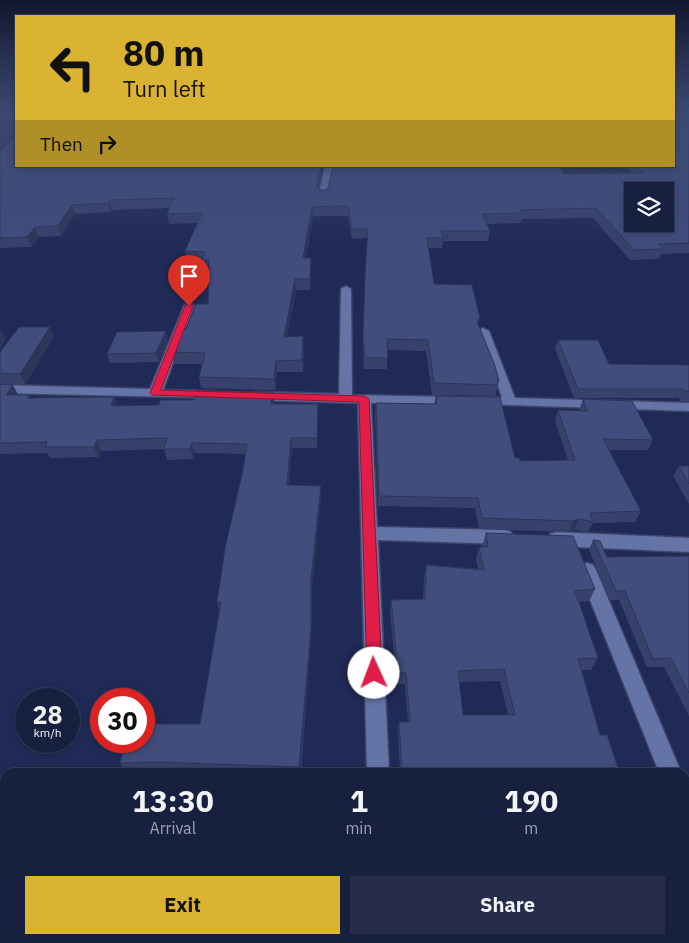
<!DOCTYPE html>
<style>
body{margin:0;font-family:"IBM Plex Sans",sans-serif;background:#252d4b;color:#f1f3f6;height:100vh;display:flex;flex-direction:column;font-size:19px;white-space:nowrap}
*{box-sizing:border-box;margin:0}
p{font-size:16px;color:#9fa3b1}
.icon{flex:none;width:28px;height:28px;fill:none;stroke:currentColor;stroke-width:2;stroke-linecap:round;stroke-linejoin:round}
.map{position:relative;flex:1;overflow:hidden}
.side{position:absolute;left:0px;top:768px;width:690px;height:176px;display:flex;flex-direction:column;background:#182040;border-radius:15px 15px 0 0;box-shadow:0 2px 8px #0003,0 0 0 1px #363e59}
.side>*{flex:none}
.banner{position:absolute;left:15px;top:15px;width:660px;height:152px;border-radius:0px;box-shadow:0 2px 8px #0003,0 0 0 1px #363e59;background:#dab333;color:#111;overflow:hidden}
.controls{position:absolute;left:624px;top:182px;display:grid;gap:10px}
.controls a{display:grid;place-items:center;width:50px;height:50px;border-radius:0px;background:#182040;box-shadow:0 2px 8px #0003,0 0 0 1px #363e59;font-size:25px}
.speed{position:absolute;left:15px;top:688px;display:flex;gap:10px;font-size:25px;font-weight:700;text-align:center}
.speed>*{display:grid;place-content:center;width:65px;height:65px;border-radius:50%;background:#182040;box-shadow:0 2px 8px #0003,0 0 0 1px #363e59;line-height:1}
.speed small{font-size:12px;font-weight:400}
.speed .limit{border:8px solid #d22;background:#fff;color:#111}
.pin{position:absolute;display:grid;place-items:center;width:42px;height:42px;color:#fff;margin:-51px -21px;border-radius:50% 50% 50% 0;rotate:-45deg;box-shadow:0 0 5px #0007}
.pin .icon{rotate:45deg}
.me{position:absolute;width:55px;margin:-28px;rotate:358deg;stroke-linejoin:round;filter:drop-shadow(0 0 4px #0008)}
.turn{display:flex;align-items:center;gap:18px;height:105px;padding:0 25px;font-size:22px}
.turn .icon{width:65px;height:65px;stroke-width:2.5}
.turn b{display:block;font-size:35px;line-height:42px}
.then{display:flex;align-items:center;height:48px;padding:0 25px;background:#0003;gap:10px;font-size:19px}
.eta{display:flex;justify-content:space-evenly;align-items:center;height:85px;text-align:center}
.eta b{font-size:30px;font-weight:800;line-height:35px}
.primary-button{display:flex;gap:10px;margin-top:auto;padding:10px 25px}
.primary-button a{flex:1;height:58px;border-radius:0px;background:#dab333;color:#111;font-size:20px;font-weight:800;line-height:58px;text-align:center}
.primary-button a+a{background:#252d4b;color:#f1f3f6}
.map>svg:first-child{display:block}
</style>
<div class="map">
<svg width="689" height="943" viewBox="0 0 689 943">
<rect width="100%" height="100%" fill="#202a56"/>
<g fill="none" stroke-linecap="round" stroke-linejoin="round">
<defs>
<g id="minor">
<path d="M 325,166 L 333,166 L 326,197 L 322,199 L 318,197 Z"/>
<path d="M 346,286 L 351,289 L 352,395 L 455,397 L 462,401 L 455,405 L 371,403 L 377,527 L 505,530 L 511,532 L 513,537 L 511,542 L 505,544 L 378,540 L 389,772 L 367,772 L 358,403 L 254,400 L 247,396 L 254,392 L 339,394 L 341,289 Z"/>
<path d="M 189,303 L 194,306 L 163,390 L 216,391 L 223,395 L 221,398 L 0,393 L 0,385 L 150,389 L 184,306 Z"/>
<path d="M 483,328 L 489,331 L 515,398 L 689,403 L 689,411 L 476,404 L 474,401 L 476,398 L 502,397 L 477,331 Z"/>
<path d="M 556,532 L 689,538 L 689,552 L 556,546 L 550,544 L 548,539 L 550,534 Z"/>
<path d="M 587,563 L 593,565 L 596,570 L 681,772 L 659,772 L 578,570 L 581,565 Z"/>
<rect x="0" y="797" width="5" height="24"/>
<path d="M 685,798 L 689,800 L 689,832 L 685,830 Z"/>
<rect x="372" y="939" width="26" height="4"/>
</g>
</defs>
<use href="#minor" stroke="#3e4469" stroke-width="3"/>
<use href="#minor" fill="#6574a7" fill-rule="evenodd"/>
</g>
<g fill="#37426c" fill-rule="evenodd">
<path d="M 689,114 L 689,253 L 661,254 L 659,259 L 630,260 L 593,218 L 522,219 L 521,223 L 486,224 L 490,231 L 488,241 L 443,241 L 442,248 L 429,248 L 434,284 L 480,318 L 478,324 L 499,381 L 495,396 L 432,395 L 426,351 L 387,350 L 387,369 L 364,369 L 363,350 L 365,274 L 367,238 L 352,239 L 348,216 L 313,216 L 306,258 L 311,268 L 310,290 L 296,290 L 287,337 L 303,336 L 304,348 L 303,372 L 277,372 L 275,390 L 201,388 L 199,377 L 202,364 L 174,364 L 172,352 L 186,329 L 208,304 L 209,270 L 203,270 L 202,262 L 187,262 L 185,251 L 198,223 L 169,224 L 167,214 L 169,208 L 112,210 L 111,212 L 75,214 L 61,236 L 39,237 L 31,247 L 0,248 L 0,152 L 321,175 L 318,189 L 323,191 L 328,188 L 345,166 L 558,166 L 564,174 L 633,173 L 626,166 L 674,166 Z"/>
<path d="M 50,327 L 54,337 L 25,384 L 0,384 L 0,352 Z"/>
<path d="M 558,340 L 609,364 L 689,365 L 689,402 L 680,401 L 679,398 L 574,398 L 555,349 Z"/>
<path d="M 168,341 L 159,362 L 110,363 L 107,354 Z"/>
<path d="M 0,384 L 13,385 L 18,395 L 31,398 L 114,397 L 117,406 L 159,405 L 194,400 L 273,392 L 274,404 L 318,404 L 317,448 L 292,448 L 289,485 L 321,497 L 312,588 L 311,638 L 301,772 L 234,772 L 162,770 L 126,771 L 120,763 L 200,724 L 219,610 L 217,602 L 246,454 L 194,453 L 193,459 L 167,460 L 164,449 L 101,451 L 98,457 L 50,458 L 47,453 L 0,454 Z"/>
<path d="M 436,396 L 520,461 L 568,460 L 555,421 L 558,410 L 579,411 L 583,399 L 653,440 L 648,450 L 609,450 L 641,511 L 635,522 L 593,523 L 588,532 L 575,530 L 569,532 L 479,529 L 475,508 L 378,506 L 375,414 L 376,403 L 434,404 Z"/>
<path d="M 679,466 L 689,466 L 689,504 L 673,476 Z"/>
<path d="M 486,533 L 595,589 L 589,601 L 579,602 L 598,658 L 591,670 L 582,670 L 600,735 L 619,771 L 637,772 L 400,772 L 398,732 L 399,722 L 408,722 L 405,684 L 397,684 L 390,612 L 391,600 L 423,599 L 424,577 L 426,565 L 478,569 L 476,559 L 479,547 L 482,547 ZM 500,681 L 508,715 L 463,715 L 459,682 Z"/>
<path d="M 593,540 L 607,557 L 689,556 L 689,716 L 664,667 L 647,667 L 619,600 L 610,600 L 589,550 Z"/>
</g>
<g fill="#2d3658">
<path d="M 321,167 L 321,175 L 316,197 L 316,187 Z"/>
<path d="M 109,200 L 112,210 L 111,212 L 108,203 Z"/>
<path d="M 72,205 L 75,214 L 61,236 L 58,226 Z"/>
<path d="M 312,207 L 313,216 L 304,268 L 303,258 Z"/>
<path d="M 35,227 L 39,237 L 31,247 L 27,237 Z"/>
<path d="M 311,258 L 311,268 L 310,290 L 310,279 Z"/>
<path d="M 295,279 L 296,290 L 285,348 L 284,337 Z"/>
<path d="M 50,327 L 54,337 L 25,384 L 20,374 Z"/>
<path d="M 1,328 L 6,338 L 0,351 L 0,331 Z"/>
<path d="M 166,331 L 168,341 L 159,362 L 156,353 Z"/>
<path d="M 303,336 L 304,348 L 303,372 L 302,360 Z"/>
<path d="M 276,361 L 277,372 L 275,390 L 274,379 Z"/>
<path d="M 13,385 L 18,395 L 6,395 Z"/>
<path d="M 273,392 L 274,403 L 273,414 L 271,404 Z"/>
<path d="M 114,397 L 118,408 L 111,406 Z"/>
<path d="M 291,438 L 292,448 L 288,495 L 287,485 Z"/>
<path d="M 97,440 L 101,451 L 98,457 L 94,447 Z"/>
<path d="M 192,443 L 194,453 L 193,459 L 190,449 Z"/>
<path d="M 321,486 L 321,497 L 312,588 L 311,638 L 300,772 L 299,767 L 311,578 Z"/>
<path d="M 579,519 L 575,530 L 569,532 L 573,521 Z"/>
</g>
<g fill="#404d7d" stroke="#2d3658" fill-rule="evenodd">
<path d="M 674,114 L 689,114 L 689,243 L 658,244 L 663,249 L 634,250 L 596,208 L 520,210 L 523,213 L 482,214 L 490,231 L 441,231 L 444,238 L 427,238 L 434,284 L 472,285 L 480,318 L 477,321 L 495,366 L 499,381 L 497,381 L 498,385 L 434,383 L 428,340 L 387,339 L 388,358 L 365,358 L 363,339 L 365,274 L 368,229 L 352,229 L 348,206 L 312,207 L 303,258 L 311,258 L 310,279 L 295,279 L 284,337 L 303,336 L 302,360 L 276,361 L 274,379 L 199,377 L 205,353 L 172,352 L 181,329 L 186,329 L 196,304 L 208,304 L 209,260 L 201,260 L 205,252 L 185,251 L 202,213 L 167,214 L 174,198 L 109,200 L 108,203 L 72,205 L 58,226 L 35,227 L 27,237 L 0,238 L 0,152 L 16,137 L 16,166 L 321,167 L 316,187 L 323,191 L 328,188 L 333,167 L 558,166 L 564,174 L 645,173 L 637,166 L 674,166 ZM 632,191 L 665,191 L 665,224 L 632,224 Z"/>
<path d="M 19,327 L 50,327 L 20,374 L 0,373 L 0,352 Z"/>
<path d="M 166,331 L 156,353 L 107,354 L 117,332 Z"/>
<path d="M 558,340 L 598,340 L 609,364 L 689,365 L 689,392 L 685,391 L 683,389 L 578,389 Z"/>
<path d="M 0,384 L 13,385 L 6,395 L 30,395 L 28,398 L 114,397 L 111,406 L 159,405 L 160,400 L 194,400 L 196,390 L 273,392 L 271,404 L 318,404 L 317,438 L 291,438 L 287,485 L 321,486 L 311,578 L 311,628 L 299,767 L 157,762 L 120,763 L 125,741 L 144,741 L 144,724 L 200,724 L 221,602 L 217,602 L 225,548 L 243,470 L 247,444 L 192,443 L 190,449 L 164,449 L 167,438 L 97,440 L 94,447 L 45,447 L 47,442 L 0,443 Z"/>
<path d="M 436,396 L 500,397 L 515,458 L 519,458 L 520,461 L 575,460 L 558,410 L 587,411 L 583,399 L 632,401 L 653,440 L 603,439 L 641,511 L 590,513 L 593,522 L 579,519 L 573,521 L 482,518 L 478,498 L 379,496 L 376,403 L 437,404 Z"/>
<path d="M 679,466 L 689,466 L 689,484 Z"/>
<path d="M 486,533 L 573,536 L 595,589 L 575,591 L 598,658 L 578,659 L 600,735 L 607,735 L 619,771 L 636,770 L 637,772 L 402,772 L 399,722 L 410,722 L 406,673 L 398,673 L 391,600 L 425,599 L 426,565 L 484,570 L 479,547 L 488,547 ZM 504,669 L 515,715 L 463,715 L 458,671 Z"/>
<path d="M 593,540 L 600,541 L 607,557 L 689,556 L 689,693 L 671,658 L 653,659 L 625,591 L 616,591 Z"/>
<path d="M 685,869 L 689,880 L 689,887 L 685,887 Z"/>
<rect x="154" y="939" width="145" height="4"/>
</g>
<linearGradient id="sky" x2="0" y2="1"><stop stop-color="#12172f"/><stop offset="0.46" stop-color="#3c4a73"/><stop offset="1" stop-color="#3c4a73" stop-opacity="0"/></linearGradient>
<rect width="689" height="246" fill="url(#sky)"/>
<path fill="#e11d48" stroke="#92132f" d="M 189,304 L 193,306 L 161,390 L 364,396 L 369,399 L 382,673 L 380,678 L 374,680 L 369,678 L 367,673 L 359,402 L 152,395 L 150,393 L 185,306 Z"/>
</svg>
<div class="controls">
<a><svg class="icon" aria-label="layers" viewBox="0 0 24 24"><path d="M12 4l9 5-9 5-9-5zM3 14l9 5 9-5"/></svg></a>
</div>
<div class="speed"><div>28<small>km/h</small></div><div class="limit">30</div></div>
<div class="pin" style="left:189px;top:306px;background:#d93025"><svg class="icon" aria-label="arrive" viewBox="0 0 24 24"><path d="M6 21V4h12l-3 4 3 4H6"/></svg></div>
<svg class="me" style="left:374px;top:673px" viewBox="-20 -20 40 40"><circle r="19" fill="#fff"/><path d="M0-13L10 11 0 6-10 11z" fill="#e11d48"/></svg>
<div class="banner">
<div class="turn"><svg class="icon" aria-label="left" viewBox="0 0 24 24"><path d="M17 20v-9H6M10 6l-5 5 5 5"/></svg><div><b>80 m</b>Turn left</div></div>
<div class="then">Then<svg class="icon" aria-label="right" viewBox="0 0 24 24"><path d="M7 20v-9h11M14 6l5 5-5 5"/></svg></div>
</div>
<section class="side">
<div class="eta">
<div><b>13:30</b><p>Arrival</p></div>
<div><b>1</b><p>min</p></div>
<div><b>190</b><p>m</p></div>
</div>
<div class="primary-button"><a>Exit</a><a>Share</a></div>
</section>
</div>
